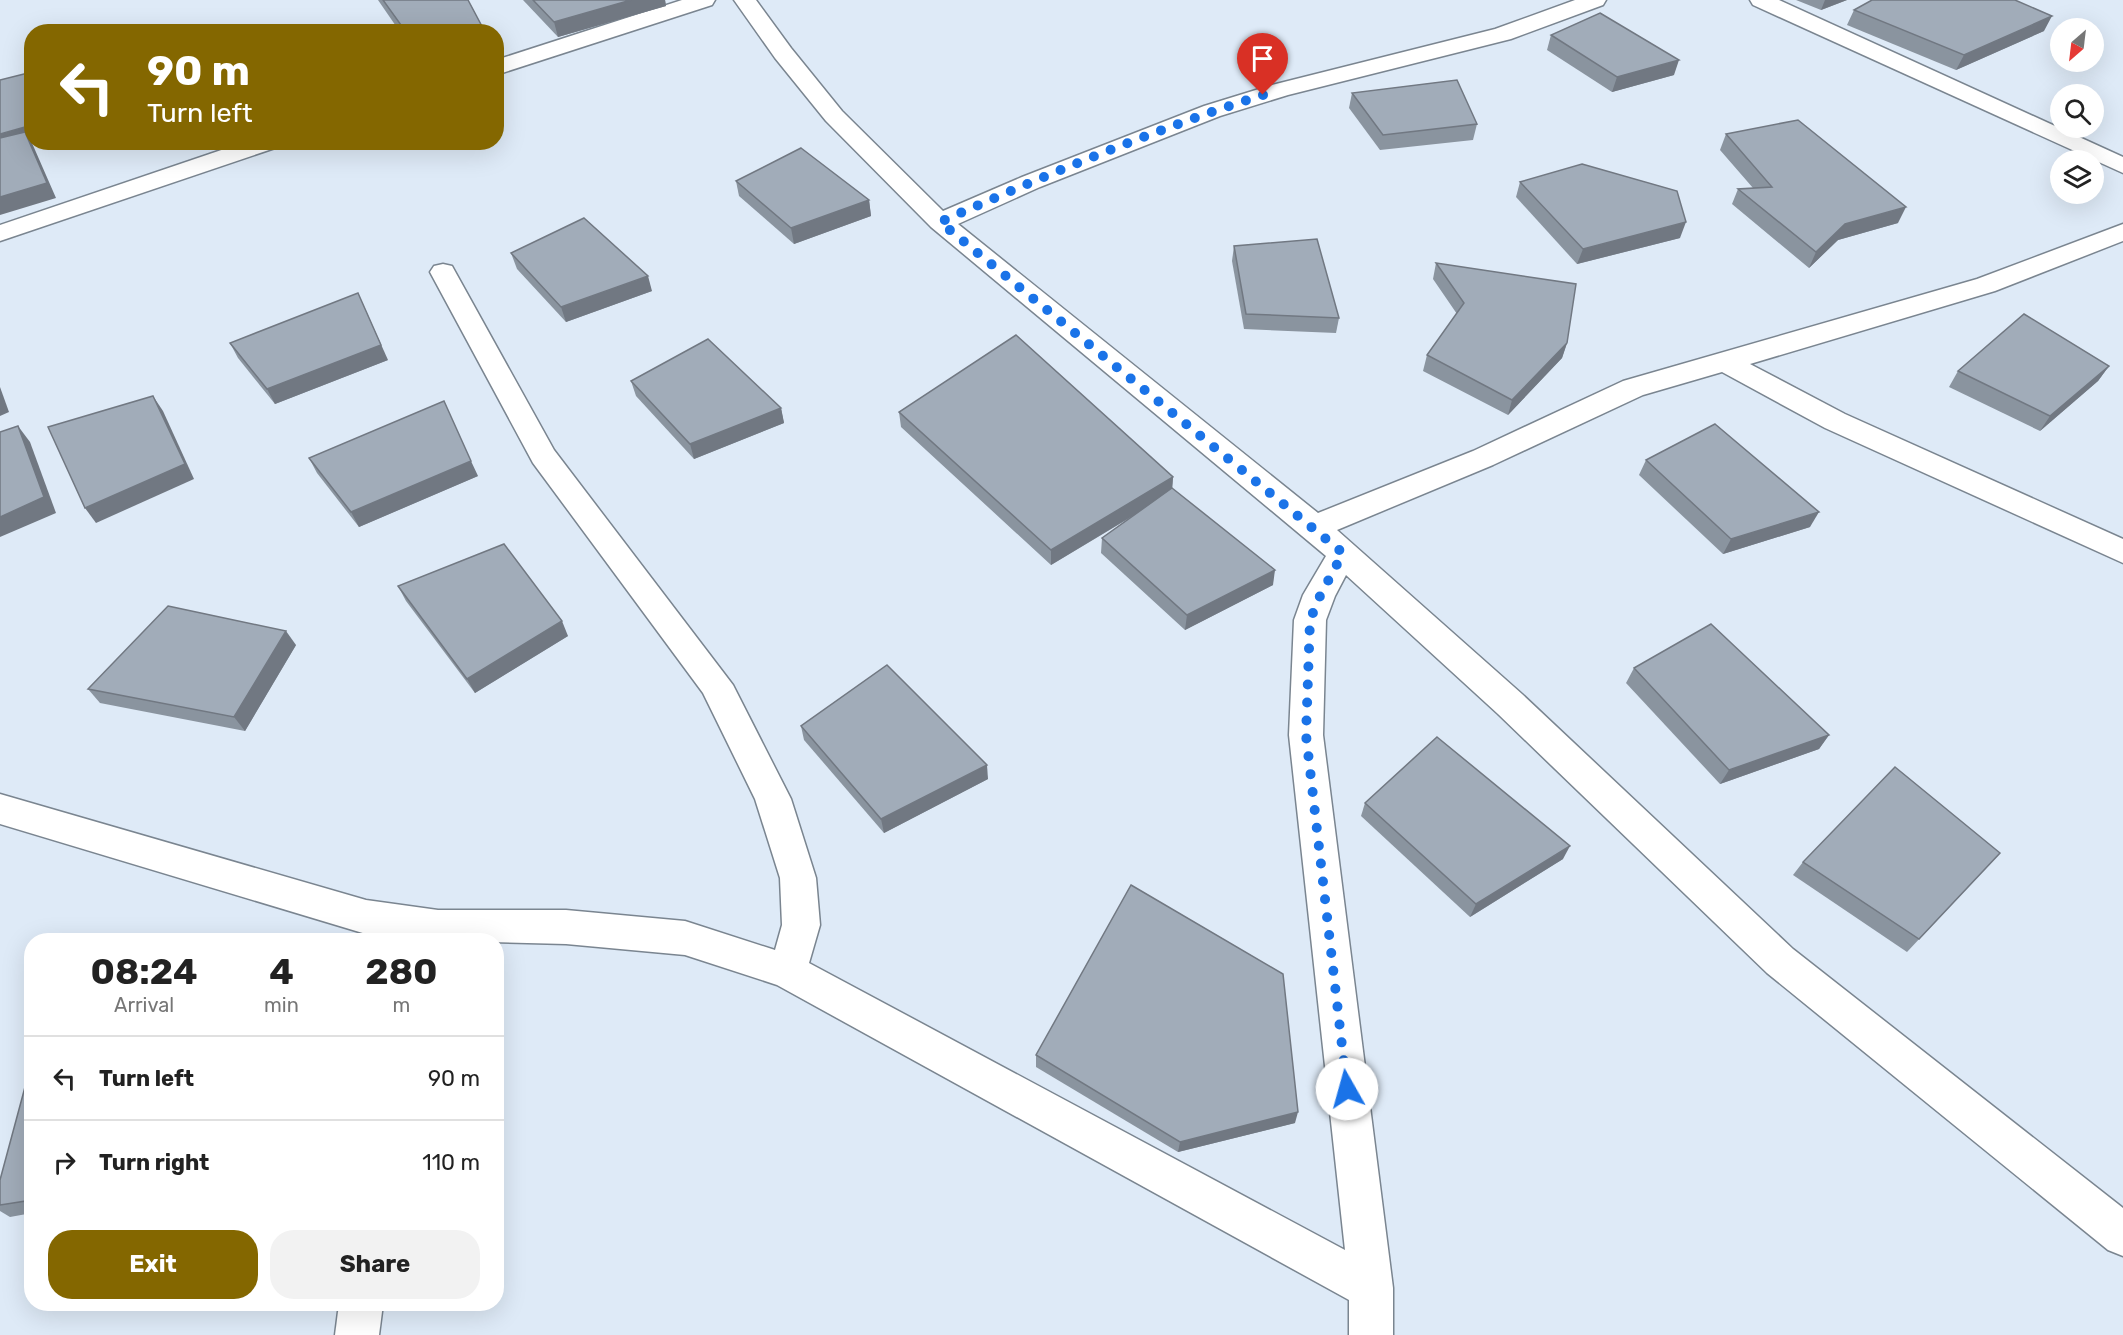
<!DOCTYPE html>
<style>
body{margin:0;font-family:Rubik,sans-serif;background:#f2f2f2;color:#222;height:100vh;display:flex;flex-direction:column;font-size:22px;white-space:nowrap}
*{box-sizing:border-box;margin:0}
p{font-size:20px;color:#767676}
.icon{flex:none;width:33px;height:33px;fill:none;stroke:currentColor;stroke-width:2;stroke-linecap:round;stroke-linejoin:round}
.map{position:relative;flex:1;overflow:hidden}
.details{position:absolute;left:24px;top:933px;width:480px;height:378px;display:flex;flex-direction:column;background:#fff;border-radius:24px;box-shadow:0 6px 24px #0002}
.details>*{flex:none}
.top-card{position:absolute;left:24px;top:24px;width:480px;height:126px;border-radius:24px;box-shadow:0 6px 24px #0002;background:#846700;color:#fff;overflow:hidden}
.needle{width:39px;rotate:208deg}
.tools{position:absolute;left:2050px;top:18px;display:grid;gap:12px}
.tools a{display:grid;place-items:center;width:54px;height:54px;border-radius:50%;background:#fff;box-shadow:0 6px 24px #0002;font-size:30px}
.pin{position:absolute;display:grid;place-items:center;width:51px;height:51px;color:#fff;margin:-62px -26px;border-radius:50% 50% 50% 0;rotate:-45deg;box-shadow:0 0 6px #0007}
.pin .icon{rotate:45deg}
.me{position:absolute;width:66px;margin:-33px;rotate:353deg;stroke-linejoin:round;filter:drop-shadow(0 0 4px #0008)}
.turn{display:flex;align-items:center;gap:21px;height:126px;padding:0 24px;font-size:27px}
.turn .icon{width:78px;height:78px;stroke-width:2.5}
.turn b{display:block;font-size:42px;line-height:51px}
.eta{display:flex;justify-content:space-evenly;align-items:center;height:102px;text-align:center}
.eta b{font-size:36px;font-weight:700;line-height:42px}
.cta{display:flex;gap:12px;margin-top:auto;padding:12px 24px}
.cta a{flex:1;height:69px;border-radius:24px;background:#846700;color:#fff;font-size:24px;font-weight:700;line-height:69px;text-align:center}
.cta a+a{background:#f2f2f2;color:#222}
ul{padding:0;list-style:none}
li{display:flex;align-items:center;gap:18px;height:84px;padding:0 24px;border-top:2px solid #e0e0e0}
li div{flex:1}
li b{display:block;font-size:22px}
li em{font-style:normal}
.map>svg:first-child{display:block}
</style>
<div class="map">
<svg width="2123" height="1335" viewBox="0 0 2123 1335">
<rect width="100%" height="100%" fill="#deeaf7"/>
<g fill="none" stroke-linecap="round" stroke-linejoin="round">
<defs>
<g id="minor">
<path d="M 682,0 L 715,0 L 712,5 L 496,75 L 496,60 Z"/>
<path d="M 734,0 L 756,0 L 791,48 L 842,111 L 943,211 L 1022,177 L 1204,106 L 1272,85 L 1495,29 L 1575,0 L 1606,0 L 1603,5 L 1511,39 L 1288,95 L 1220,116 L 1040,187 L 958,224 L 1318,513 L 1473,451 L 1623,381 L 1977,279 L 2123,224 L 2123,241 L 1995,291 L 1750,364 L 1845,414 L 2123,539 L 2123,563 L 1825,428 L 1722,372 L 1643,395 L 1493,465 L 1337,530 L 1522,694 L 1793,949 L 2123,1208 L 2123,1256 L 2108,1250 L 1767,973 L 1498,714 L 1346,575 L 1335,596 L 1326,620 L 1323,735 L 1393,1288 L 1393,1335 L 1349,1335 L 1349,1300 L 777,985 L 685,955 L 566,944 L 415,940 L 366,934 L 0,824 L 0,794 L 366,900 L 438,910 L 566,910 L 685,921 L 775,950 L 782,925 L 780,878 L 755,799 L 703,693 L 533,463 L 430,272 L 434,266 L 443,264 L 452,266 L 554,450 L 733,685 L 791,799 L 816,878 L 820,925 L 809,963 L 1345,1250 L 1289,735 L 1294,620 L 1303,595 L 1326,556 L 931,227 L 826,121 L 775,58 Z"/>
<path d="M 1750,0 L 1779,0 L 2123,157 L 2123,173 L 1753,5 Z"/>
<path d="M 245,142 L 282,142 L 278,147 L 0,241 L 0,225 Z"/>
<path d="M 339,1304 L 383,1304 L 379,1335 L 335,1335 Z"/>
</g>
</defs>
<use href="#minor" stroke="#7a8590" stroke-width="3"/>
<use href="#minor" fill="#fff" fill-rule="evenodd"/>
</g>
<g fill="#8a949f">
<path d="M 378,0 L 468,0 L 485,32 L 400,32 Z"/>
<path d="M 523,0 L 665,0 L 666,6 L 558,37 Z"/>
<path d="M 1796,0 L 1847,0 L 1821,10 Z"/>
<path d="M 1854,10 L 2044,31 L 1956,70 L 1847,25 Z"/>
<path d="M 1551,35 L 1674,75 L 1612,92 L 1547,50 Z"/>
<path d="M 1352,93 L 1477,124 L 1473,140 L 1380,150 L 1349,108 Z"/>
<path d="M 1726,134 L 1898,223 L 1838,240 L 1809,268 L 1732,204 L 1738,189 L 1753,188 L 1720,150 Z"/>
<path d="M 736,181 L 869,200 L 871,216 L 794,244 L 739,196 Z"/>
<path d="M 1520,182 L 1680,238 L 1577,264 L 1516,197 Z"/>
<path d="M 1234,246 L 1339,318 L 1336,333 L 1244,329 L 1232,261 Z"/>
<path d="M 511,253 L 652,291 L 566,322 L 517,269 Z"/>
<path d="M 1436,263 L 1567,343 L 1562,358 L 1508,415 L 1423,371 L 1427,355 L 1457,314 L 1433,279 Z"/>
<path d="M 230,343 L 388,360 L 275,404 L 238,358 Z"/>
<path d="M 2109,366 L 2098,381 L 2040,431 L 1949,387 L 1958,371 Z"/>
<path d="M 631,381 L 781,408 L 784,423 L 694,459 L 636,396 Z"/>
<path d="M 899,412 L 1173,477 L 1172,488 L 1273,585 L 1185,630 L 1101,553 L 1102,538 L 1133,516 L 1051,565 L 901,427 Z"/>
<path d="M 309,458 L 478,476 L 359,527 L 317,473 Z"/>
<path d="M 1646,460 L 1810,527 L 1723,554 L 1639,475 Z"/>
<path d="M 398,586 L 568,636 L 475,693 L 406,601 Z"/>
<path d="M 296,645 L 245,731 L 100,703 L 88,689 Z"/>
<path d="M 1634,668 L 1829,735 L 1819,749 L 1720,784 L 1626,683 Z"/>
<path d="M 801,726 L 988,779 L 884,833 L 804,740 Z"/>
<path d="M 1365,803 L 1563,859 L 1470,917 L 1361,816 Z"/>
<path d="M 2000,853 L 1907,952 L 1793,875 L 1803,862 Z"/>
<path d="M 1036,1055 L 1295,1123 L 1178,1152 L 1036,1067 Z"/>
<path d="M 32,1061 L 32,1213 L 10,1217 L 0,1211 L 0,1180 Z"/>
</g>
<g fill="#717882">
<path d="M 631,0 L 665,0 L 666,6 L 558,37 L 554,22 Z"/>
<path d="M 1825,0 L 1847,0 L 1821,10 Z"/>
<path d="M 2052,16 L 2044,31 L 1956,70 L 1964,55 Z"/>
<path d="M 1679,60 L 1674,75 L 1612,92 L 1617,77 Z"/>
<path d="M 32,125 L 32,142 L 34,142 L 32,143 L 56,198 L 0,215 L 0,134 Z"/>
<path d="M 869,200 L 871,216 L 794,244 L 791,228 Z"/>
<path d="M 1906,207 L 1898,223 L 1838,240 L 1809,268 L 1816,252 L 1845,224 Z"/>
<path d="M 1686,222 L 1680,238 L 1577,264 L 1583,249 Z"/>
<path d="M 648,276 L 652,291 L 566,322 L 561,307 Z"/>
<path d="M 358,293 L 388,360 L 275,404 L 267,389 Z"/>
<path d="M 1567,343 L 1562,358 L 1508,415 L 1512,400 Z"/>
<path d="M 2109,366 L 2098,381 L 2040,431 L 2050,416 Z"/>
<path d="M 0,387 L 9,412 L 0,416 Z"/>
<path d="M 153,396 L 163,411 L 194,479 L 96,523 L 85,508 Z"/>
<path d="M 781,408 L 784,423 L 694,459 L 690,444 Z"/>
<path d="M 18,426 L 30,442 L 56,513 L 0,537 L 0,517 Z"/>
<path d="M 471,461 L 478,476 L 359,527 L 351,512 Z"/>
<path d="M 1173,477 L 1172,492 L 1051,565 L 1051,550 Z"/>
<path d="M 1819,512 L 1810,527 L 1723,554 L 1731,539 Z"/>
<path d="M 1275,570 L 1273,585 L 1185,630 L 1187,615 Z"/>
<path d="M 562,621 L 568,636 L 475,693 L 467,679 Z"/>
<path d="M 286,631 L 296,645 L 245,731 L 234,717 Z"/>
<path d="M 1829,735 L 1819,749 L 1720,784 L 1729,770 Z"/>
<path d="M 987,765 L 988,779 L 884,833 L 881,819 Z"/>
<path d="M 1570,846 L 1563,859 L 1470,917 L 1476,904 Z"/>
<path d="M 1298,1112 L 1295,1123 L 1178,1152 L 1180,1142 Z"/>
</g>
<g fill="#a1acb9" stroke="#717882" stroke-width="1.5">
<path d="M 383,0 L 468,0 L 485,32 L 406,32 Z"/>
<path d="M 533,0 L 631,0 L 554,22 Z"/>
<path d="M 1872,0 L 2015,0 L 2052,16 L 1964,55 L 1854,10 Z"/>
<path d="M 1600,13 L 1679,60 L 1617,77 L 1551,35 Z"/>
<path d="M 32,72 L 32,125 L 0,134 L 0,80 Z"/>
<path d="M 1457,80 L 1477,124 L 1383,135 L 1352,93 Z"/>
<path d="M 1798,120 L 1906,207 L 1845,224 L 1816,252 L 1738,189 L 1772,187 L 1726,134 Z"/>
<path d="M 25,132 L 47,183 L 0,197 L 0,138 Z"/>
<path d="M 801,148 L 869,200 L 791,228 L 736,181 Z"/>
<path d="M 1582,164 L 1677,191 L 1686,222 L 1583,249 L 1520,182 Z"/>
<path d="M 584,218 L 648,276 L 561,307 L 511,253 Z"/>
<path d="M 1317,239 L 1339,318 L 1246,314 L 1234,246 Z"/>
<path d="M 1436,263 L 1576,284 L 1567,343 L 1512,400 L 1427,355 L 1464,303 Z"/>
<path d="M 358,293 L 381,345 L 267,389 L 230,343 Z"/>
<path d="M 2024,314 L 2109,366 L 2050,416 L 1958,371 Z"/>
<path d="M 1016,335 L 1173,477 L 1051,550 L 899,412 Z"/>
<path d="M 708,339 L 781,408 L 690,444 L 631,381 Z"/>
<path d="M 153,396 L 185,464 L 85,508 L 48,427 Z"/>
<path d="M 444,401 L 471,461 L 351,512 L 309,458 Z"/>
<path d="M 1715,424 L 1819,512 L 1731,539 L 1646,460 Z"/>
<path d="M 18,426 L 44,497 L 0,517 L 0,432 Z"/>
<path d="M 1172,488 L 1275,570 L 1187,615 L 1102,538 Z"/>
<path d="M 504,544 L 562,621 L 467,679 L 398,586 Z"/>
<path d="M 168,606 L 286,631 L 234,717 L 88,689 Z"/>
<path d="M 1711,624 L 1829,735 L 1729,770 L 1634,668 Z"/>
<path d="M 887,665 L 987,765 L 881,819 L 801,726 Z"/>
<path d="M 1437,737 L 1570,846 L 1476,904 L 1365,803 Z"/>
<path d="M 1895,767 L 2000,853 L 1919,939 L 1803,862 Z"/>
<path d="M 1131,885 L 1283,974 L 1298,1112 L 1180,1142 L 1036,1055 Z"/>
<path d="M 32,1061 L 32,1200 L 0,1205 L 0,1180 Z"/>
</g>
<g fill="none" stroke-linecap="round" stroke-linejoin="round">
<path stroke="#1a73e8" stroke-width="10" stroke-dasharray="0 18" d="M 1263,95 C 1153,130 1046,175 940,222 L 1343,553 L 1320,596 L 1310,620 L 1306,735 L 1347,1089"/>
</g>
</svg>
<div class="tools">
<a><svg class="needle" viewBox="-14 -14 28 28"><path d="M0-13l5 13h-10z" fill="#e53935"/><path d="M0 13l5-13h-10z" fill="#767676"/></svg></a>
<a><svg class="icon" aria-label="search" viewBox="0 0 24 24"><circle cx="10" cy="10" r="6"/><path d="M15 15l6 6"/></svg></a>
<a><svg class="icon" aria-label="layers" viewBox="0 0 24 24"><path d="M12 4l9 5-9 5-9-5zM3 14l9 5 9-5"/></svg></a>
</div>
<div class="pin" style="left:1263px;top:95px;background:#d93025"><svg class="icon" aria-label="arrive" viewBox="0 0 24 24"><path d="M6 21V4h12l-3 4 3 4H6"/></svg></div>
<svg class="me" style="left:1347px;top:1089px" viewBox="-20 -20 40 40"><circle r="19" fill="#fff"/><path d="M0-13L10 11 0 6-10 11z" fill="#1a73e8"/></svg>
<div class="top-card">
<div class="turn"><svg class="icon" aria-label="left" viewBox="0 0 24 24"><path d="M17 20v-9H6M10 6l-5 5 5 5"/></svg><div><b>90 m</b>Turn left</div></div>
</div>
<section class="details">
<div class="eta">
<div><b>08:24</b><p>Arrival</p></div>
<div><b>4</b><p>min</p></div>
<div><b>280</b><p>m</p></div>
</div>
<ul>
<li><svg class="icon" aria-label="left" viewBox="0 0 24 24"><path d="M17 20v-9H6M10 6l-5 5 5 5"/></svg><div><b>Turn left</b></div><em>90 m</em></li>
<li><svg class="icon" aria-label="right" viewBox="0 0 24 24"><path d="M7 20v-9h11M14 6l5 5-5 5"/></svg><div><b>Turn right</b></div><em>110 m</em></li>
</ul>
<div class="cta"><a>Exit</a><a>Share</a></div>
</section>
</div>
